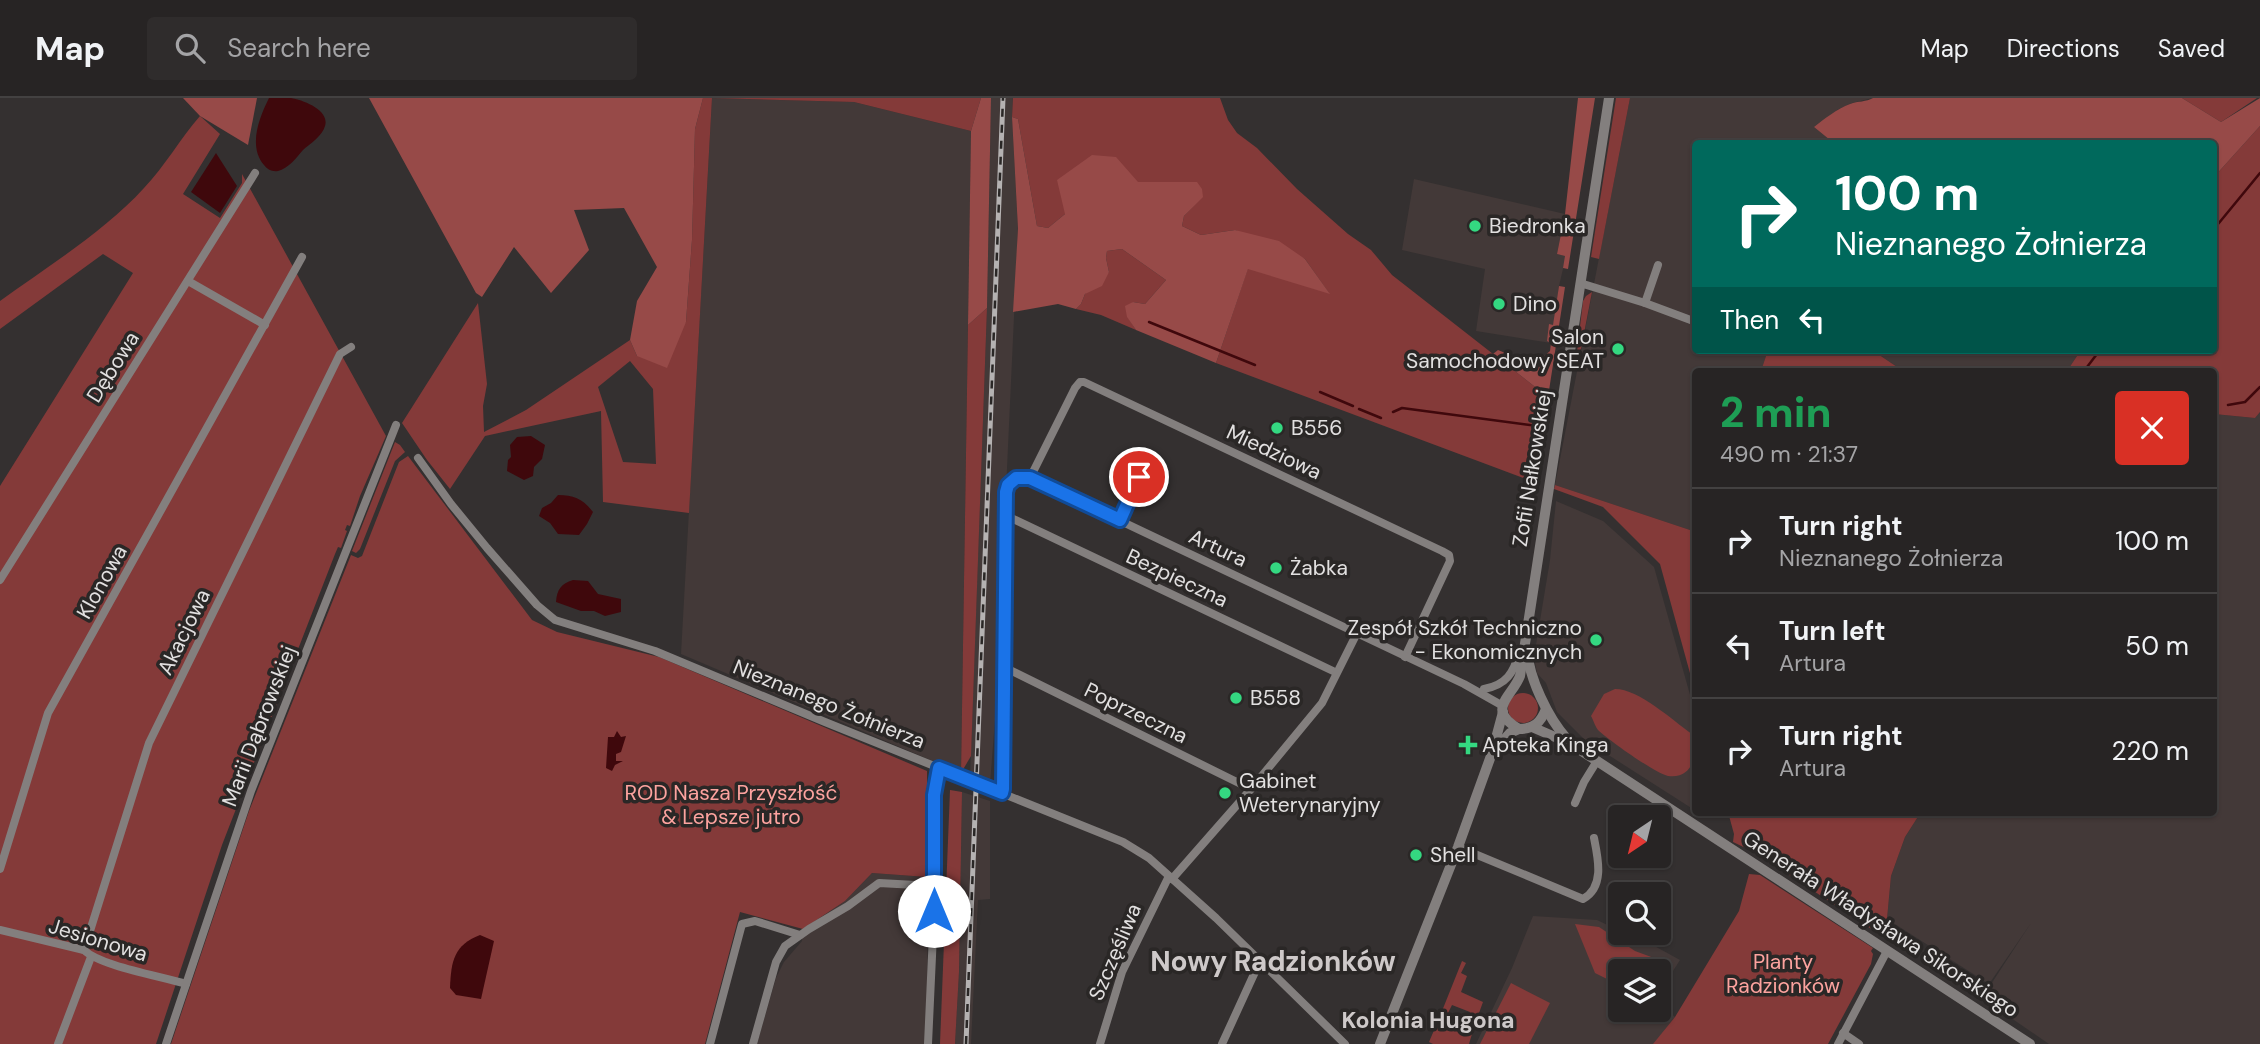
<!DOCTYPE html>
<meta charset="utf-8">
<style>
body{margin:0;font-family:"DM Sans",sans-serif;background:#2f2c2c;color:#f1f3f6;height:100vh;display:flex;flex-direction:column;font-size:26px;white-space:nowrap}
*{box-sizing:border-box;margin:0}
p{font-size:23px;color:#a4a4a6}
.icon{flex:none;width:38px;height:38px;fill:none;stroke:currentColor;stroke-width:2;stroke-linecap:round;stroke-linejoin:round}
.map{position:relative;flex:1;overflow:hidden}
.sheet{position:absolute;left:1692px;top:270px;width:525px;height:448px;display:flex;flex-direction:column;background:#272424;border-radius:7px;box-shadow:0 2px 5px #0004,0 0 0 2px #434141}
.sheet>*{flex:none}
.guide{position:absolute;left:1692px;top:42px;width:525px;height:214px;border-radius:7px;box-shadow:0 2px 5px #0004,0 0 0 2px #434141;background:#00695c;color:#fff;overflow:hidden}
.needle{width:46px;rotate:215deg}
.buttons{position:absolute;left:1608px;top:707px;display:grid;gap:14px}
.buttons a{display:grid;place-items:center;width:63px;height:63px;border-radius:7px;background:#272424;box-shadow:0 2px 5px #0004,0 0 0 2px #434141;font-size:35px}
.pin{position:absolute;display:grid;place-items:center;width:60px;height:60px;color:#fff;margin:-30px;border:4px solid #fff;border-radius:50%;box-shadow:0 2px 7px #0007}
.me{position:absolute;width:77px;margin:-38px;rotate:0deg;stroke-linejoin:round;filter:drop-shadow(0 0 5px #0008)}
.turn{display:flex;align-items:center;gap:24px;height:147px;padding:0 28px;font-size:32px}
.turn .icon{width:91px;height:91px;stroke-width:2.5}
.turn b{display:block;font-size:49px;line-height:60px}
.then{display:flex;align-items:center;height:66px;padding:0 28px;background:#0003;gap:14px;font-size:26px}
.round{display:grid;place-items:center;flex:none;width:74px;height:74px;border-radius:7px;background:#2f2c2c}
.headline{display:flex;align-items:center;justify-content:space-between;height:119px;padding:0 28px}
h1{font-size:42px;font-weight:800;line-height:52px;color:#1e9e55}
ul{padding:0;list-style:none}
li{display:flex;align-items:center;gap:21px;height:105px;padding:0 28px;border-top:2px solid #434141}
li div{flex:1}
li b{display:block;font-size:26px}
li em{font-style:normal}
header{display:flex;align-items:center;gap:42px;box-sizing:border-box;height:98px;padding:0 35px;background:#272424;border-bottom:2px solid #434141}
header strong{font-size:33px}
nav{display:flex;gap:38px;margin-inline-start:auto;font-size:24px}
.search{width:490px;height:63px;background:#2f2c2c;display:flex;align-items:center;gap:18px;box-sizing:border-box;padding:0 24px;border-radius:7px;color:#a4a4a6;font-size:26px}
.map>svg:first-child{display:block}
</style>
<header>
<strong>Map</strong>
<div class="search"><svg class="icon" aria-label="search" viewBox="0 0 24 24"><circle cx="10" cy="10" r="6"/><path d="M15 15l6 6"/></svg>Search here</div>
<nav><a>Map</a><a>Directions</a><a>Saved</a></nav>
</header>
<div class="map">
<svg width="2260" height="946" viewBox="0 0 2260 946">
<rect width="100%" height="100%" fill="#343030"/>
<g fill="#433938">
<path d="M 712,0 L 854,4 L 971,33 L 961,675 L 681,556 Z"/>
<path d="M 991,0 L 1013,0 L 1012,19 L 1018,132 L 996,609 L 990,686 L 970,679 L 987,210 Z"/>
<path d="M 1630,0 L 1873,0 L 1852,5 L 1837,12 L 1833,17 L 1814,29 L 1835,45 L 1696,46 L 1696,252 L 1768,252 L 1761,273 L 1696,273 L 1696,434 L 1555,387 Z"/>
<path d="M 1414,81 L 1565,116 L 1557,156 L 1566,158 L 1559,188 L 1551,245 L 1476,233 L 1485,171 L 1402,152 Z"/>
<path d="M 1872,252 L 2081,252 L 2067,273 L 1903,273 Z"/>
<path d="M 2260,314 L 2260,946 L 2049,946 L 1982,900 L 2031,825 L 1989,886 L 1887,821 L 1891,778 L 1905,739 L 1921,714 L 2214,714 L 2214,316 L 2255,320 Z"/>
<path d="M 1556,403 L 1603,423 L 1654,469 L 1696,618 L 1696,713 L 1585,642 L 1557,614 L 1546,585 L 1537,575 L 1534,559 L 1550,462 Z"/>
<path d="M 962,694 L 990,703 L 990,801 L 978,802 L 971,946 L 955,946 L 959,874 Z"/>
<path d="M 872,775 L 927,779 L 928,946 L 757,946 L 776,880 L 784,864 L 802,843 L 803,831 L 845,803 Z"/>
<path d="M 1533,818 L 1597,822 L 1620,833 L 1620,835 L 1626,835 L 1649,845 L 1680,862 L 1659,895 L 1659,873 L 1620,873 L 1620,912 L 1659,912 L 1659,906 L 1675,919 L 1654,946 L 1476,946 L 1512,870 Z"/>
</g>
<g fill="#843a39" fill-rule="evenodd">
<path d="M 703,0 L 981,0 L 971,33 L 854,4 L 712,0 L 689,415 L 603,404 L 601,313 L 485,338 L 450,391 L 427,362 L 402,325 L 478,205 L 487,286 L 483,308 L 484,334 L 526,312 L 630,242 L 637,258 L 686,224 L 692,142 L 695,31 ZM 630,263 L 653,291 L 656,366 L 623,364 L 598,289 Z"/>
<path d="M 1013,0 L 1220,0 L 1228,22 L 1237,35 L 1257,50 L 1297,91 L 1348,136 L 1371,152 L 1392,177 L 1548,299 L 1534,384 L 1216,265 L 1248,170 L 1329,195 L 1305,161 L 1235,132 L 1201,137 L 1182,128 L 1184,118 L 1202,99 L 1065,116 L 1048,130 L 1037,128 L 1018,21 L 1012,19 Z"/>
<path d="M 1616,0 L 1630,0 L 1599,161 L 1591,159 Z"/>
<path d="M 2182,0 L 2257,0 L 2221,24 Z"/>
<path d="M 200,18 L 220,36 L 183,96 L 220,120 L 242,85 L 242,76 L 386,338 L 360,398 L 350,428 L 347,427 L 345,432 L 347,433 L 341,450 L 338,449 L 335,456 L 222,747 L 156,946 L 0,946 L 0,388 L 133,175 L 103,156 L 0,231 L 0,203 C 47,169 105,133 144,90 C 165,68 180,41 200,18 Z"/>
<path d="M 2260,28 L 2260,314 L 2255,320 L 2214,316 L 2214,273 L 2067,273 L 2081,252 L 2214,252 L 2214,79 Z"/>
<path d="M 1122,151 L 1166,182 L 1145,206 L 1133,204 L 1127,218 L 1136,232 L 1101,217 L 1076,211 L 1081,206 L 1085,196 L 1109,174 L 1106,160 L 1107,153 Z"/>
<path d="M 1592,194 L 1581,251 L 1577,254 L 1583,203 L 1586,198 Z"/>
<path d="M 987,210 L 971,658 L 961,675 L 968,227 Z"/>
<path d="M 1768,252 L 1872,252 L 1903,273 L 1761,273 Z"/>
<path d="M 395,344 L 400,347 L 405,354 L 395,363 L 360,451 L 356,455 L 352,453 Z"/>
<path d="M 408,358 L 532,522 L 557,534 L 659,559 L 927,673 L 927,779 L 872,775 L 845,803 L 803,831 L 740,814 L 705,946 L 171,946 L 249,713 L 351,457 L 358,460 L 362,458 L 397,369 L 399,364 Z"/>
<path d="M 1555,387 L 1696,434 L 1696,597 L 1660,466 L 1603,409 L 1554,391 Z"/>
<path d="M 1615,591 C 1639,591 1672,622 1692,636 C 1700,653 1693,682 1668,678 C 1655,675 1610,643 1599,633 C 1595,629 1594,623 1591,618 L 1604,596 Z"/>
<circle cx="1523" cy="610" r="15"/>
<path d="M 950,692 L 962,694 L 959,874 L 955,946 L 940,946 Z"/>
<path d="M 1728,714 L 1921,714 L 1905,739 L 1891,778 L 1887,821 L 1879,836 L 1756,755 L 1733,744 L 1734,736 Z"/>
<path d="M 1749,776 L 1760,777 L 1873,850 L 1871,853 L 1873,856 L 1871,866 L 1828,946 L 1653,946 L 1675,919 L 1739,813 Z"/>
<path d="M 1575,826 L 1599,829 L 1635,853 L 1654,860 L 1627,873 L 1620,873 L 1620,876 L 1609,882 L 1595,875 Z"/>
<path d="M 1462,863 L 1466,865 L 1461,875 L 1467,878 L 1461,894 L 1483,904 L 1475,926 L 1467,923 L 1470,914 L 1452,907 L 1448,915 L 1442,913 Z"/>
<path d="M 1511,885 L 1550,905 L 1529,946 L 1480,946 Z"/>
<path d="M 1441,916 L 1446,918 L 1444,926 L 1461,933 L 1466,926 L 1474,929 L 1469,946 L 1433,946 L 1429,944 Z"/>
</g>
<g fill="#974a48">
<path d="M 183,0 L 257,0 L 248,47 L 200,18 Z"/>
<path d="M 369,0 L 703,0 L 695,31 L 692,142 L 686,224 L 667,270 L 637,258 L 630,242 L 637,203 L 657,169 L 624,110 L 574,112 L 589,152 L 551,195 L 514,149 L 482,199 L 476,195 Z"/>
<path d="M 981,0 L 991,0 L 987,210 L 968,227 L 971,33 Z"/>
<path d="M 1578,0 L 1595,0 L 1568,171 L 1563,170 L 1565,158 L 1557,156 L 1565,116 Z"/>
<path d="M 1873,0 L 2182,0 L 2221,24 L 2260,0 L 2260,28 L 2214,79 L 2214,46 L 1835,46 L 1814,29 C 1824,21 1837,11 1850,6 C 1858,3 1866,4 1873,0 Z"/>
<path d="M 1012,19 L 1018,21 L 1037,128 L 1048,130 L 1065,116 L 1057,82 L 1092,57 L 1116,59 L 1138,84 L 1197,84 L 1202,91 L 1203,99 L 1184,118 L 1182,128 L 1201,137 L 1235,132 L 1279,143 L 1305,161 L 1330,196 L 1248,171 L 1216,265 L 1136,232 L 1127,219 L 1125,208 L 1133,204 L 1145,206 L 1166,182 L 1122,151 L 1107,153 L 1106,160 L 1109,174 L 1102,188 L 1085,196 L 1081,206 L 1076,211 L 1058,206 L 1013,214 L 1018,131 Z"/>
<path d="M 1559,188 L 1565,189 L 1548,299 L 1493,256 L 1498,252 L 1510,257 L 1541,261 L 1550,253 L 1551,245 L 1547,243 L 1549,226 L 1553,227 Z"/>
</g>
<g fill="#3f080c">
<path d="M 269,0 C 276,0 284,0 291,0 C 303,2 330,12 325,28 C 323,37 310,46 303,52 C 297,59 288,71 278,73 C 272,74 267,71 264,67 C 248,48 259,20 269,0 Z"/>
<path d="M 216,55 L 237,88 L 220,115 L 191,94 Z"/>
<path d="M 531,338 L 545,347 L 542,361 L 534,369 L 533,378 L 524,382 L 507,373 L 508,362 L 511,359 L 510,347 L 517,339 Z"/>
<path d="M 558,397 C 574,397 583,401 593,414 L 587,426 L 579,437 L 558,436 L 550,425 L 539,418 L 542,410 L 551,405 Z"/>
<path d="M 573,482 L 588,483 L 598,496 L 621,501 L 621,514 L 605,518 L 594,513 L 581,513 L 556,504 C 557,491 561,486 573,482 Z"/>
<path d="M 617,633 L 621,639 L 626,638 L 621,654 L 616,656 L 616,663 L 623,663 L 615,667 L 612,673 L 606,670 L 608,639 L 614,639 Z"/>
<path d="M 480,837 L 494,843 L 481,901 L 456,897 L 450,890 C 451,863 454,847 480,837 Z"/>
</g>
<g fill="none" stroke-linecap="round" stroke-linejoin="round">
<g stroke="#3f080c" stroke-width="2.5">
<path d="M 2214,131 L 2260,75"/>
<path d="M 1149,224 L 1255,267"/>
<path d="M 2084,273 L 2100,252"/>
<path d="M 1320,294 L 1353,308"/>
<path d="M 2228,307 L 2245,304 L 2260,289"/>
<path d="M 1359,311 L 1381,320"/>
<path d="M 1393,314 L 1402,310 L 1538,328"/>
</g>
<g stroke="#837f7e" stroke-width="8">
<path d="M 188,183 L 265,227"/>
<path d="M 1580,185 L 1645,205 L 1696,224"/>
<path d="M 1645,205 L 1658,167"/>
<path d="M 418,360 L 451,406 L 487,450 L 537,507 L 555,522 L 655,553 L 825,624 L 1123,744 L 1149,760 L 1216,820 L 1345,946"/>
<path d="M 1030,380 L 1075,290 L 1080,284 L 1084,284 L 1442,453 L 1449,457 L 1450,463 L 1405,559"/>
<path d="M 1007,418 L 1333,573"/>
<path d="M 1120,422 L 1144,369"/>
<path d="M 0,482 L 255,75"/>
<path d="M 1006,570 L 1251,691"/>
<path d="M 1484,591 C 1506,587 1514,575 1519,554"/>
<path d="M 1002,695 L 1006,570 L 1006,394 L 1012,383 L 1020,379 L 1030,380 L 1464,586 L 1503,608"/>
<path d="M 1575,705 L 1584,684 L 1597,663"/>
<path d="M 1458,749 L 1583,801 C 1605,789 1598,760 1594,740"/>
<path d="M 0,771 L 48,615 L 302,159"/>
<path d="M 1172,781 L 1251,691 L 1322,605 L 1357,535"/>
<path d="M 0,832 L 84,852 C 100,868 160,878 186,886"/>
<path d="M 84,852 L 149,645 L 340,256 L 351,249"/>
<path d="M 1843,935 L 1859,946"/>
<path d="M 58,946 L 91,859"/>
<path d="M 166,946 L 251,693 L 396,327"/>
<path d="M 710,946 L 742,826 L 755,823 L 800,837"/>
<path d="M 753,946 L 776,864 L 785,848 L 809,831 L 848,808 L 879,785 L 934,788"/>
<path d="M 928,946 L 935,792 L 934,697 L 939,670"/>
<path d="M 1100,946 L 1122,874 L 1169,778"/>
<path d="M 1222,946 L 1260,863"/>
<path d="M 1838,946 L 1887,853"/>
</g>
<g stroke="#837f7e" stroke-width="10">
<path d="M 1527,552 C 1529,580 1548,620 1567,641"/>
<path d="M 1546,611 C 1541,624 1534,631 1519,631 C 1485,611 1512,599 1520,578 L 1609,0"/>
<path d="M 1532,629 L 1571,646 L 2030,946"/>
<path d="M 1492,655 L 1510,635 L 1519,631"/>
<path d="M 1380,946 L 1458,749 L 1492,655 L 1503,614"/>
</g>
<defs>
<path id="rail" d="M 966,946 L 1003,0"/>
</defs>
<use href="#rail" stroke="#b5b2b2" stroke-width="5"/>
<use href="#rail" stroke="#2a2726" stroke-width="2.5" stroke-dasharray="8" stroke-linecap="butt"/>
</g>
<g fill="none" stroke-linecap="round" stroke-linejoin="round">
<defs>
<path id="route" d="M 934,813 L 934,697 L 939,670 L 1002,695 L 1003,691 L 1006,394 L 1008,387 L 1016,380 L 1030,380 L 1120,422 L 1139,379"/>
</defs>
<use href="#route" stroke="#114b97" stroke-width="18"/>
<use href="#route" stroke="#1a73e8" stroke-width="12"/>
</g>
<g fill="#34d881" stroke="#2a2726" stroke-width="2.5">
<circle cx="1475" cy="128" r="7"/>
<circle cx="1499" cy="206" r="7"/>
<circle cx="1618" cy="251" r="7"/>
<circle cx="1277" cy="330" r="7"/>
<circle cx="1276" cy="470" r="7"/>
<circle cx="1596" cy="542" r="7"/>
<circle cx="1236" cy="600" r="7"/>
<path d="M1464.5 636.5h7v7h7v7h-7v7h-7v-7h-7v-7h7z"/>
<circle cx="1225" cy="695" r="7"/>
<circle cx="1416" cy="757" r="7"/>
</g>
<g text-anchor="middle" stroke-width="7" stroke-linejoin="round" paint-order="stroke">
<g font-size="21" fill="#e2e0e0" stroke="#2a2726" text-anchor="start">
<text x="1489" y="135">Biedronka</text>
<text x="1513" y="213">Dino</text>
<text x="1604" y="246" text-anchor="end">Salon<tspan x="1604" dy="24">Samochodowy SEAT</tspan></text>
<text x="1291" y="337">B556</text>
<text x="1290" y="477">Żabka</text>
<text x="1582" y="537" text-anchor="end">Zespół Szkół Techniczno<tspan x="1582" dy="24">- Ekonomicznych</tspan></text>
<text x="1250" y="607">B558</text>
<text x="1482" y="654">Apteka Kinga</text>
<text x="1239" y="690">Gabinet<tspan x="1239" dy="24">Weterynaryjny</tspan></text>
<text x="1430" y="764">Shell</text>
</g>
<g font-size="21" fill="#e2e0e0" stroke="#2a2726">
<text transform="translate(113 269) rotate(-58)" y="7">Dębowa</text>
<text transform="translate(1274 354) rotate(25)" y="7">Miedziowa</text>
<text transform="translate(1532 370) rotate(-81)" y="7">Zofii Nałkowskiej</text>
<text transform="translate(1218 450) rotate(25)" y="7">Artura</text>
<text transform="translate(1177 480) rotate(25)" y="7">Bezpieczna</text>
<text transform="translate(102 484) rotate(-61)" y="7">Klonowa</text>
<text transform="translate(184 534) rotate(-64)" y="7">Akacjowa</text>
<text transform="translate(829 606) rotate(22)" y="7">Nieznanego Żołnierza</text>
<text transform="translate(1136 615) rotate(26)" y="7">Poprzeczna</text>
<text transform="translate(259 628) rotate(-69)" y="7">Marii Dąbrowskiej</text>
<text transform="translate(1881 826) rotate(33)" y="7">Generała Władysława Sikorskiego</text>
<text transform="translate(98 842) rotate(17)" y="7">Jesionowa</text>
<text transform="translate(1115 854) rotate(-67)" y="7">Szczęśliwa</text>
</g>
<g font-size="21" fill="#fda39f" stroke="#2a2726">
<text x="731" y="702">ROD Nasza Przyszłość<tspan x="731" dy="24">&amp; Lepsze jutro</tspan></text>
<text x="1783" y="871">Planty<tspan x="1783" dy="24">Radzionków</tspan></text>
</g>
<g font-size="23" font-weight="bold" fill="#cec9c9" stroke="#2a2726">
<text x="1428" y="930">Kolonia Hugona</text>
</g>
<g font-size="28" font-weight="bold" fill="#cec9c9" stroke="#2a2726">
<text x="1273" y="873">Nowy Radzionków</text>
</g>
</g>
</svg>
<div class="buttons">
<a><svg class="needle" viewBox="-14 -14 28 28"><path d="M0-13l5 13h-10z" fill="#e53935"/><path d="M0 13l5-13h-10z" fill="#a4a4a6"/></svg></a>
<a><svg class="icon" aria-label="search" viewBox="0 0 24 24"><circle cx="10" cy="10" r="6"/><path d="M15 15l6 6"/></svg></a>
<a><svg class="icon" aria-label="layers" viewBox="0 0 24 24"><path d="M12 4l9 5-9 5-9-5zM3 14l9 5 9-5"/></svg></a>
</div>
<div class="pin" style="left:1139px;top:379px;background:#d93025"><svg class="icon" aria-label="arrive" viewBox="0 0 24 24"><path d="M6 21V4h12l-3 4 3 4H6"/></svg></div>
<svg class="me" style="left:934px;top:813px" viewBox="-20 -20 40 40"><circle r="19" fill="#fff"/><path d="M0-13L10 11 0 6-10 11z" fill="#1a73e8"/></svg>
<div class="guide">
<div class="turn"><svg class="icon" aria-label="right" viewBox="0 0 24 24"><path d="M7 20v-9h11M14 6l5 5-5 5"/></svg><div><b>100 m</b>Nieznanego Żołnierza</div></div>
<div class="then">Then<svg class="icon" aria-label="left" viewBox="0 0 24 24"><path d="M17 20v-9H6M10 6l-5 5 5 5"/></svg></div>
</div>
<section class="sheet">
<div class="headline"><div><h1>2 min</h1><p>490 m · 21:37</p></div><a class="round" style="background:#d93025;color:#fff"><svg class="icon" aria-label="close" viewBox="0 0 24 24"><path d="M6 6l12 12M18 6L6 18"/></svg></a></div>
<ul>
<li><svg class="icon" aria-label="right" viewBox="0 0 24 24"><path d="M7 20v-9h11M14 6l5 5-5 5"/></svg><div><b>Turn right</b><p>Nieznanego Żołnierza</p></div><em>100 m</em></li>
<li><svg class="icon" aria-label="left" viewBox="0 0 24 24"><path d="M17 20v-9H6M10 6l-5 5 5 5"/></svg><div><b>Turn left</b><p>Artura</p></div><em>50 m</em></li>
<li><svg class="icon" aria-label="right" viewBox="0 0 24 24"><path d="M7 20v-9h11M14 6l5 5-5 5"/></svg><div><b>Turn right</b><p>Artura</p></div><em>220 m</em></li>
</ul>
</section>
</div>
